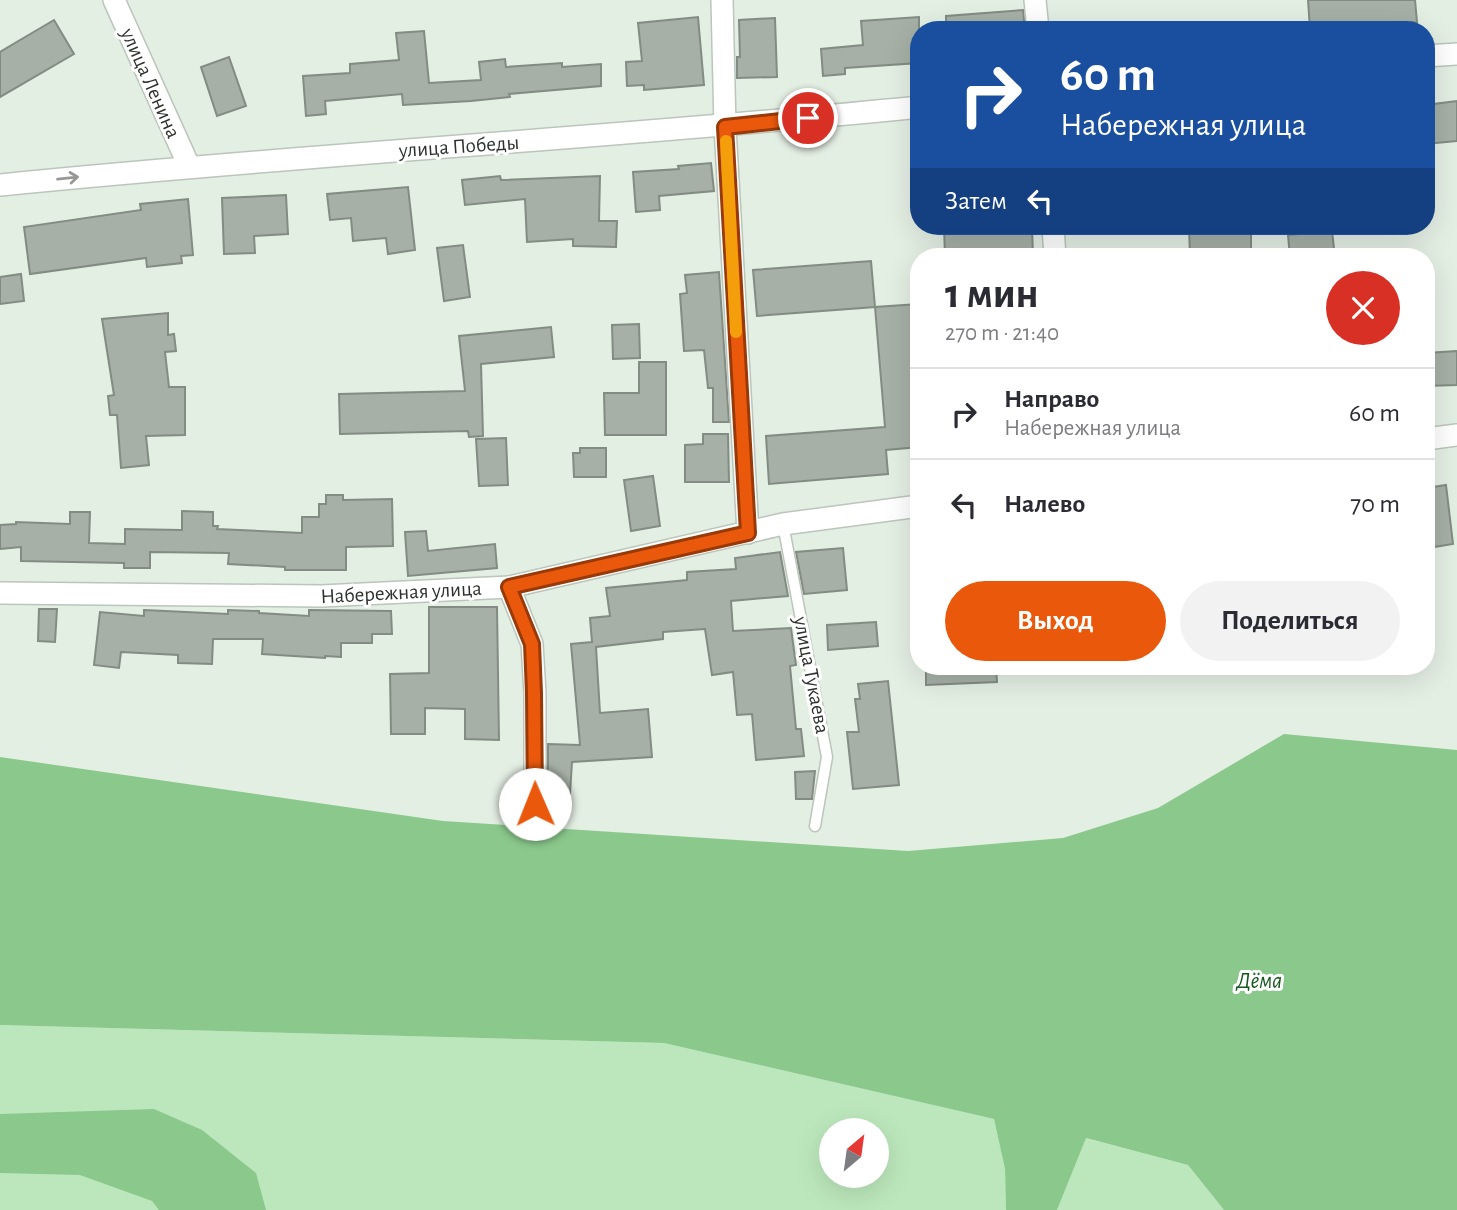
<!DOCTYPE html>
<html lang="ru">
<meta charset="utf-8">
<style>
body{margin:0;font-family:"Alegreya Sans",sans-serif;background:#f2f2f3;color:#2b2b33;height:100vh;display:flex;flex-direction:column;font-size:26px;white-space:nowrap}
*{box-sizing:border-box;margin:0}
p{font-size:23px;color:#7c7c81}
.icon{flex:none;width:38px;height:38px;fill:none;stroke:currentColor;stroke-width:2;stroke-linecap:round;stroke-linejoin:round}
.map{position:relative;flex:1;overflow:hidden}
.details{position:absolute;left:910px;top:248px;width:525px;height:427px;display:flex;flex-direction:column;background:#fff;border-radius:28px;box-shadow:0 7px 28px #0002}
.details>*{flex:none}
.hud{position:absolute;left:910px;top:21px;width:525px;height:214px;border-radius:28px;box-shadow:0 7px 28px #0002;background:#1a4fa0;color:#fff;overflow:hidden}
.needle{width:46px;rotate:29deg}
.controls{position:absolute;left:819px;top:1118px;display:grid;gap:14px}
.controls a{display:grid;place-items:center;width:70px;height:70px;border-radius:50%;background:#fff;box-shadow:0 7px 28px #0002;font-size:35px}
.pin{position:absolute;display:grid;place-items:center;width:60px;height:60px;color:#fff;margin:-30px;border:4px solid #fff;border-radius:50%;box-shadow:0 2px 7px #0007}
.me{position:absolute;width:77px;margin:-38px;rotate:359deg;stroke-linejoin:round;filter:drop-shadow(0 0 5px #0008)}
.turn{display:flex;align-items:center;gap:24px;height:147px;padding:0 35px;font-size:32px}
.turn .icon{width:91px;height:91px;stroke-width:2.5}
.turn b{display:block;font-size:49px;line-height:60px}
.then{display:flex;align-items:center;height:66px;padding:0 35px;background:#0003;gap:14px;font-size:26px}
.round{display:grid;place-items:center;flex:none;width:74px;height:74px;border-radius:37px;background:#f2f2f3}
.overview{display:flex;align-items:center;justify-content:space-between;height:119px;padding:0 35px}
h1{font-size:42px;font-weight:700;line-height:52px}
.action{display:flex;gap:14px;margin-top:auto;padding:14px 35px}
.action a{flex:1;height:80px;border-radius:42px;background:#ea580c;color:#fff;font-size:28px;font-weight:700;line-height:80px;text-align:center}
.action a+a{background:#f2f2f3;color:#2b2b33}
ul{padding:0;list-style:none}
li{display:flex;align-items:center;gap:21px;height:91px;padding:0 35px;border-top:2px solid #e1e1e2}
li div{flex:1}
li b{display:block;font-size:26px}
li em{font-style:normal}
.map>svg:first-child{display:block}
</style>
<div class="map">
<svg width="1457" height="1210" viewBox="0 0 1457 1210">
<rect width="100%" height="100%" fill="#e4efe4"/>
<g fill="#bce7bc" fill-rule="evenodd">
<path d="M 0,1025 L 664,1043 L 994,1119 L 1005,1169 L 1006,1210 L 0,1210 ZM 831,1130 L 877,1130 L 877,1176 L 831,1176 Z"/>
<path d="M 1085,1138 L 1188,1165 L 1224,1210 L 1057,1210 Z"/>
</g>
<g fill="#8ac88b">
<path d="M 1284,734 L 1457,750 L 1457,1210 L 1224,1210 L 1188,1165 L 1086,1138 L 1057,1210 L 1006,1210 L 1005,1169 L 994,1119 L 664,1043 L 0,1025 L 0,757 L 443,821 L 908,851 L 1063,838 L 1158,808 Z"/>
<path d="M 154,1109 L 202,1130 L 256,1173 L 266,1210 L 159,1210 L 152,1201 L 80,1175 L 0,1173 L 0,1114 Z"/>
</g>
<g fill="#a6b0a6" stroke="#828c82" stroke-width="2">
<path d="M 1308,0 L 1415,0 L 1417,22 L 1310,29 Z"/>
<path d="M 1023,10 L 1025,30 L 946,30 L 946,16 Z"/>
<path d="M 698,17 L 704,85 L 644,90 L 644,85 L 627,86 L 626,62 L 642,61 L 638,23 Z"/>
<path d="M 919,17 L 919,63 L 845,68 L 845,74 L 823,76 L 821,49 L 863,45 L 861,21 Z"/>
<path d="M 775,18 L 777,77 L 737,78 L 737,57 L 740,57 L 739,20 Z"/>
<path d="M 54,20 L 74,54 L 0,97 L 0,52 Z"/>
<path d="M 424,31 L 429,83 L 481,80 L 479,62 L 505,59 L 506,67 L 562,63 L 562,67 L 601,64 L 601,86 L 509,94 L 510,97 L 471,101 L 403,105 L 402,94 L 325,101 L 326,114 L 306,116 L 303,76 L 350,73 L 350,64 L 399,60 L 396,33 Z"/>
<path d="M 229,57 L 246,106 L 217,116 L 201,67 Z"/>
<path d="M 1457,101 L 1457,141 L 1426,144 L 1426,105 Z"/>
<path d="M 711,163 L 714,191 L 659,196 L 660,210 L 636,212 L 633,172 L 679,169 L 678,166 Z"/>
<path d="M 500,176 L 501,180 L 600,176 L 599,221 L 617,221 L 616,247 L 573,246 L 573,239 L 527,242 L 525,199 L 465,205 L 462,180 Z"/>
<path d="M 408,187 L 415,250 L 388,254 L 386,238 L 353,241 L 351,218 L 330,220 L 327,194 Z"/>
<path d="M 286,195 L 288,234 L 254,236 L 255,253 L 224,254 L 222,198 Z"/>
<path d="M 188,199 L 193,255 L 181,256 L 182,263 L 147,267 L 146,258 L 30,274 L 24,227 L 141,210 L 140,204 Z"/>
<path d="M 944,226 L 1032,226 L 1033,257 L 945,257 Z"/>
<path d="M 1189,226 L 1233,226 L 1233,230 L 1251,230 L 1251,257 L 1190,257 Z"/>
<path d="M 1332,231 L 1335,257 L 1290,257 L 1288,235 Z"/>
<path d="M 463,245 L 470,297 L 444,301 L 437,248 Z"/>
<path d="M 871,261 L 875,307 L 757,316 L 753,270 Z"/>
<path d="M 719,272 L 729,422 L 713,422 L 713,388 L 708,388 L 704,350 L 684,351 L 680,294 L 687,293 L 685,275 Z"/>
<path d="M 21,274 L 24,301 L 0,304 L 0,277 Z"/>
<path d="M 918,304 L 919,447 L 886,450 L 888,474 L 769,484 L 766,436 L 885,427 L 875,307 Z"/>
<path d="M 168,313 L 168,335 L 174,334 L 176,351 L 165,352 L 169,387 L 185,387 L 185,435 L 146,436 L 149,465 L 121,468 L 117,415 L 110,415 L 108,396 L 114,395 L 102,319 Z"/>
<path d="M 639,324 L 640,358 L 613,359 L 612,325 Z"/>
<path d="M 551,327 L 554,357 L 481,364 L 483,436 L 469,437 L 468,431 L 340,434 L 339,394 L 465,391 L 459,336 Z"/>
<path d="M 1457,351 L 1457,385 L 1426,386 L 1426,353 Z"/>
<path d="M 639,362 L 666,362 L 666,435 L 605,435 L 604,393 L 639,393 Z"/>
<path d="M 703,434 L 728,434 L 729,482 L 685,482 L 685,445 L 703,444 Z"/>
<path d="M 506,438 L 508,485 L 479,486 L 476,439 Z"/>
<path d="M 580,448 L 606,448 L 606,477 L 574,477 L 573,453 L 580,453 Z"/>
<path d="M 653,476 L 660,526 L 631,531 L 624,480 Z"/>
<path d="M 1446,485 L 1453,544 L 1434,547 L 1432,531 L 1426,531 L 1426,488 Z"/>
<path d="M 326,495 L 343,495 L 343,500 L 392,499 L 393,546 L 346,547 L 346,570 L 285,570 L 285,567 L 228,564 L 229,553 L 150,552 L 150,568 L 124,568 L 124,563 L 21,561 L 21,547 L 0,549 L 0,525 L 16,524 L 16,522 L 70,524 L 70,512 L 90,512 L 89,543 L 125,544 L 125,529 L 182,530 L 182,511 L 213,512 L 213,526 L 218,526 L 217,529 L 302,533 L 302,517 L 319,517 L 319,504 L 326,504 Z"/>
<path d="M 426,531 L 428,551 L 495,544 L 497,568 L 408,576 L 405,532 Z"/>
<path d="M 843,548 L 847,590 L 804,594 L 796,552 Z"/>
<path d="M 780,552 L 788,596 L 731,601 L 733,631 L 791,628 L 796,665 L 790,666 L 796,729 L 801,729 L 804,756 L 756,760 L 752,714 L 737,715 L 733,672 L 712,675 L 705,629 L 663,632 L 663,639 L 596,647 L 600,713 L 648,709 L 652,757 L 572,762 L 570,794 L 548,793 L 548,744 L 580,745 L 571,644 L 592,642 L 590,618 L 610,616 L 606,588 L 687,580 L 687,572 L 736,569 L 735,558 Z"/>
<path d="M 429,607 L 497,607 L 499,740 L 465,739 L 465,709 L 425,708 L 425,734 L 391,734 L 390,674 L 429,673 Z"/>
<path d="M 39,609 L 57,609 L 55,642 L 38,641 Z"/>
<path d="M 144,610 L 228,614 L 228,610 L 259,611 L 259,613 L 309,616 L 309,610 L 391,611 L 392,634 L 372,634 L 372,643 L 341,643 L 341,657 L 325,656 L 325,658 L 262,654 L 263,639 L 213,639 L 212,664 L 178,663 L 178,655 L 121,652 L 119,668 L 94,665 L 100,612 L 144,616 Z"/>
<path d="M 876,622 L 878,646 L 828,650 L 827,625 Z"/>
<path d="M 926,667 L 996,667 L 997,682 L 926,685 Z"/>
<path d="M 888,681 L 899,785 L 853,789 L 847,732 L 859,732 L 855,699 L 860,699 L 858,684 Z"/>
<path d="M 815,771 L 812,799 L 796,799 L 795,772 Z"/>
</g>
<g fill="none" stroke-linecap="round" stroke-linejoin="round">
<defs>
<path id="service" d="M 783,524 L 827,757 L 815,826"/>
<g id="minor">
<path d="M 114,0 L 189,166"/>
<path d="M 722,0 L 725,127 L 748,533"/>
<path d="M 1035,0 L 1038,30"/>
<path d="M 1426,56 L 1457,54"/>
<path d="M 0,185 C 306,154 613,138 919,107"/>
<path d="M 1053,226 L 1055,257"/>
<path d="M 1426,439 L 1457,435"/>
<path d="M 509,587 L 532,644 L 535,693 L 535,804"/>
<path d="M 0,593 L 321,596 L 509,587 L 783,524 L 919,506"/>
</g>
</defs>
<use href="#service" stroke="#bbc5bb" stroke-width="13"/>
<use href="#minor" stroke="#bbc5bb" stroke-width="24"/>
<use href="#service" stroke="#fff" stroke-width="10"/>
<use href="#minor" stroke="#fff" stroke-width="21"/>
</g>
<defs><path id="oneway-shaft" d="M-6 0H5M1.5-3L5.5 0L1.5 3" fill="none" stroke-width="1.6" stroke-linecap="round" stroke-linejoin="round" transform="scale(1.75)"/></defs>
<use stroke="#969896" href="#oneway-shaft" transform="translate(68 178) rotate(-6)"/>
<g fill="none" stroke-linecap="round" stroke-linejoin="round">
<defs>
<path id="route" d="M 535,804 L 534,693 L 532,644 L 509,587 L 748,533 L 725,127 L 808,118"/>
</defs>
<use href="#route" stroke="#983908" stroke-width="18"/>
<use href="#route" stroke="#ea580c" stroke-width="12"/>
<path stroke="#f59e0b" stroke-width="12" d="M 726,141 L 736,332"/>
</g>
<g text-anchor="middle" stroke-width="6" stroke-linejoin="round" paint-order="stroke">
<g font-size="21" fill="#2e322e" stroke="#fff">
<text transform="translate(151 83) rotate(66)" y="7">улица Ленина</text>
<text transform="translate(459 146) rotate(-4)" y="7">улица Победы</text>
<text transform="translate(401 592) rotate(-3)" y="7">Набережная улица</text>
<text transform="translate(812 675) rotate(79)" y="7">улица Тукаева</text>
</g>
<g font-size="23" font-style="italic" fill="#18581e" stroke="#fff">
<text x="1259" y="988">Дёма</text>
</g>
</g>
</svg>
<div class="controls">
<a><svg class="needle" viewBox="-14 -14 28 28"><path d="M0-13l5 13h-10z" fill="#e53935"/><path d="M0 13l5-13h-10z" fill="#7c7c81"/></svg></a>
</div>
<div class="pin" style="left:808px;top:118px;background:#d93025"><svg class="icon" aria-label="arrive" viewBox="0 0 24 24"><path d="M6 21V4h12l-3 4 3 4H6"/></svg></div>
<svg class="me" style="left:535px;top:804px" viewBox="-20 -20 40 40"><circle r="19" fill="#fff"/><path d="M0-13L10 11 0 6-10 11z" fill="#ea580c"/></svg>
<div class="hud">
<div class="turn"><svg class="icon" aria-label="right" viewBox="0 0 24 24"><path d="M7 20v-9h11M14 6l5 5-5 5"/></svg><div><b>60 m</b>Набережная улица</div></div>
<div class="then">Затем<svg class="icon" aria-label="left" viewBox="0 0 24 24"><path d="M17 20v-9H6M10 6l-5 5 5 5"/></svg></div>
</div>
<section class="details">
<div class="overview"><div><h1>1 мин</h1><p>270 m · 21:40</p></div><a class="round" style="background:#d93025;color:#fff"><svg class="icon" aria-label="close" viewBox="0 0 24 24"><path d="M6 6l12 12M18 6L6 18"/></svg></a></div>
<ul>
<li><svg class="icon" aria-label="right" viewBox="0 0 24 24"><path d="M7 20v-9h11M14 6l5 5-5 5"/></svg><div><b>Направо</b><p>Набережная улица</p></div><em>60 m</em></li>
<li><svg class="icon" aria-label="left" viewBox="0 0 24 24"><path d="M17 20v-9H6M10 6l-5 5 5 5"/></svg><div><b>Налево</b></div><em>70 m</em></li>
</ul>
<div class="action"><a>Выход</a><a>Поделиться</a></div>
</section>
</div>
